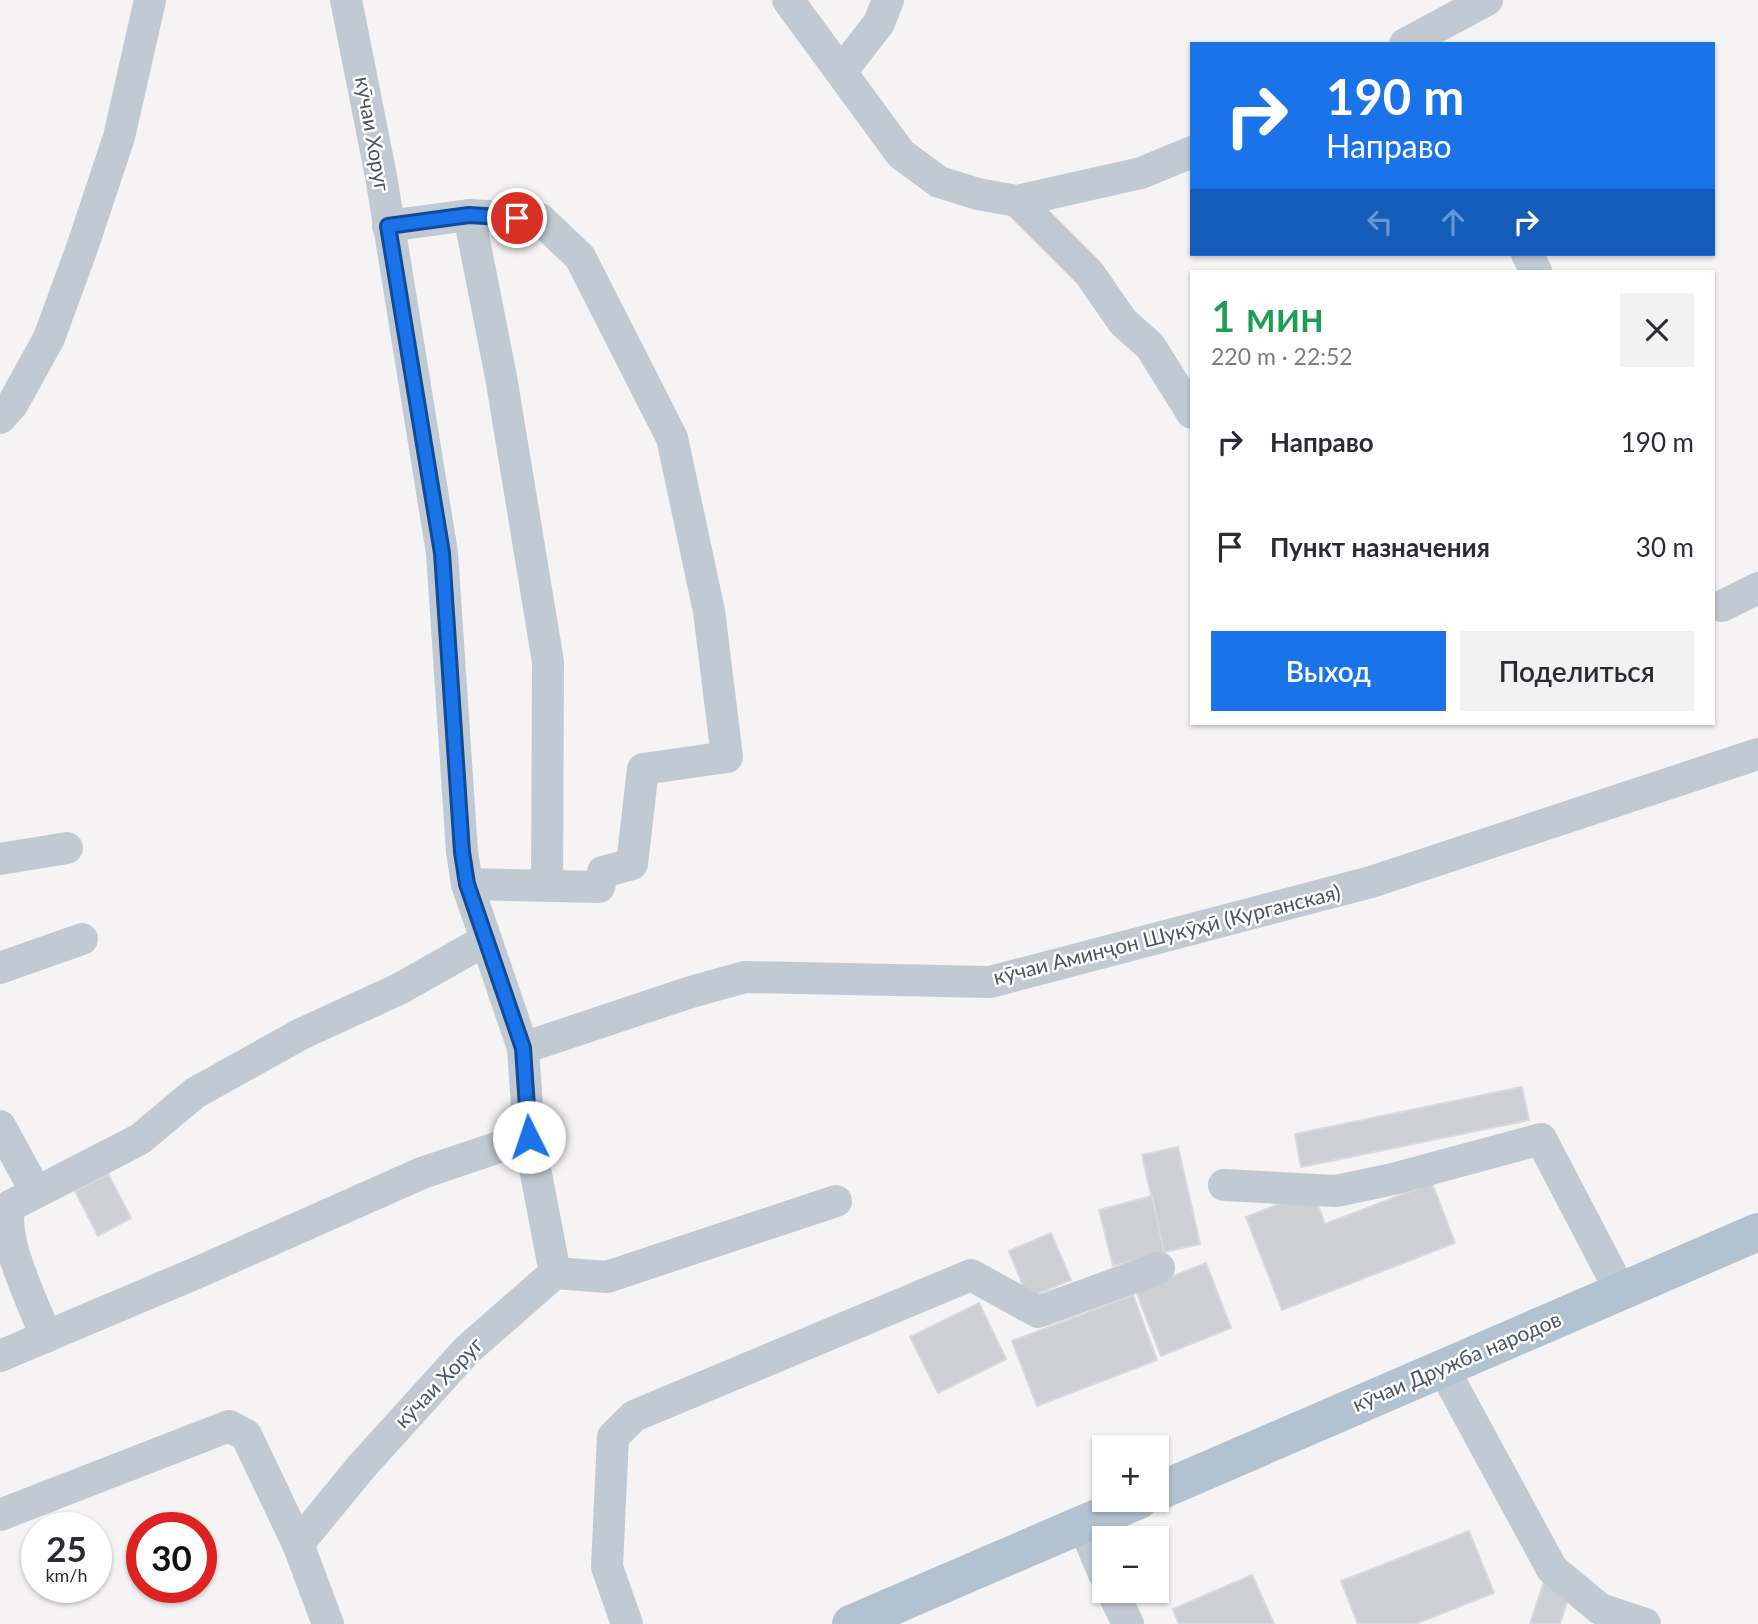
<!DOCTYPE html>
<html lang="ru">
<meta charset="utf-8">
<style>
body{margin:0;font-family:Lato,sans-serif;background:#f2f2f3;color:#2b2b33;height:100vh;display:flex;flex-direction:column;font-size:26px;white-space:nowrap}
*{box-sizing:border-box;margin:0}
p{font-size:23px;color:#7c7c81}
.icon{flex:none;width:38px;height:38px;fill:none;stroke:currentColor;stroke-width:2;stroke-linecap:round;stroke-linejoin:round}
.map{position:relative;flex:1;overflow:hidden}
.drawer{position:absolute;left:1190px;top:270px;width:525px;height:455px;display:flex;flex-direction:column;background:#fff;border-radius:0px;box-shadow:0 2px 5px #0004}
.drawer>*{flex:none}
.top-card{position:absolute;left:1190px;top:42px;width:525px;height:214px;border-radius:0px;box-shadow:0 2px 5px #0004;background:#1a73e8;color:#fff;overflow:hidden}
.buttons{position:absolute;left:1092px;top:1435px;display:grid;gap:14px}
.buttons a{display:grid;place-items:center;width:77px;height:77px;border-radius:0px;background:#fff;box-shadow:0 2px 5px #0004;font-size:35px}
.speed{position:absolute;left:21px;top:1512px;display:flex;gap:14px;font-size:35px;font-weight:700;text-align:center}
.speed>*{display:grid;place-content:center;width:91px;height:91px;border-radius:50%;background:#fff;box-shadow:0 2px 5px #0004;line-height:1}
.speed small{font-size:18px;font-weight:400}
.speed .limit{border:10px solid #d22;background:#fff;color:#111}
.pin{position:absolute;display:grid;place-items:center;width:60px;height:60px;color:#fff;margin:-30px;border:4px solid #fff;border-radius:50%;box-shadow:0 2px 7px #0007}
.me{position:absolute;width:77px;margin:-38px;rotate:356deg;stroke-linejoin:round;filter:drop-shadow(0 0 5px #0008)}
.turn{display:flex;align-items:center;gap:24px;height:147px;padding:0 21px;font-size:32px}
.turn .icon{width:91px;height:91px;stroke-width:2.5}
.turn b{display:block;font-size:49px;line-height:60px}
.lanes{display:flex;align-items:center;height:66px;padding:0 21px;background:#0003;justify-content:center;gap:35px;direction:ltr}
.lanes .off{opacity:.35}
.round{display:grid;place-items:center;flex:none;width:74px;height:74px;border-radius:0px;background:#f2f2f3}
.headline{display:flex;align-items:center;justify-content:space-between;height:119px;padding:0 21px}
h1{font-size:42px;font-weight:600;line-height:52px;color:#1e9e55}
.cta{display:flex;gap:14px;margin-top:auto;padding:14px 21px}
.cta a{flex:1;height:80px;border-radius:0px;background:#1a73e8;color:#fff;font-size:28px;font-weight:600;line-height:80px;text-align:center}
.cta a+a{background:#f2f2f3;color:#2b2b33}
ul{padding:0;list-style:none}
li{display:flex;align-items:center;gap:21px;height:105px;padding:0 21px}
li div{flex:1}
li b{display:block;font-size:26px}
li em{font-style:normal}
.map>svg:first-child{display:block}
</style>
<div class="map">
<svg width="1758" height="1624" viewBox="0 0 1758 1624">
<rect width="100%" height="100%" fill="#f5f3f3"/>
<g fill="#cdcfd5" stroke="#d7d9de" stroke-width="2">
<path d="M 1522,1087 L 1529,1120 L 1301,1167 L 1295,1134 Z"/>
<path d="M 1178,1147 L 1200,1244 L 1164,1252 L 1142,1155 Z"/>
<path d="M 108,1174 L 131,1218 L 98,1236 L 75,1191 Z"/>
<path d="M 1432,1183 L 1455,1243 L 1282,1310 L 1246,1217 L 1313,1191 L 1325,1224 Z"/>
<path d="M 1152,1196 L 1164,1252 L 1113,1266 L 1099,1210 Z"/>
<path d="M 1051,1233 L 1071,1280 L 1028,1298 L 1009,1251 Z"/>
<path d="M 1206,1263 L 1231,1328 L 1161,1356 L 1136,1291 Z"/>
<path d="M 1133,1295 L 1157,1360 L 1037,1406 L 1012,1341 Z"/>
<path d="M 979,1303 L 1006,1359 L 938,1393 L 910,1337 Z"/>
<path d="M 1469,1531 L 1494,1593 L 1415,1624 L 1358,1624 L 1341,1581 Z"/>
<path d="M 1252,1575 L 1274,1624 L 1179,1624 L 1173,1609 Z"/>
<path d="M 1544,1581 L 1571,1590 L 1560,1624 L 1530,1624 Z"/>
</g>
<g fill="none" stroke-linecap="round" stroke-linejoin="round">
<g stroke="#c1cad2" stroke-width="32">
<path d="M 788,0 L 901,154 L 939,182 L 978,194 L 1017,201 L 1141,173 L 1192,152"/>
<path d="M 1405,44 L 1487,0"/>
<path d="M 841,72 L 879,23 L 888,0"/>
<path d="M 1017,201 L 1089,273 L 1123,322 L 1150,346 L 1192,413"/>
<path d="M 469,215 L 501,377 L 548,662 L 547,885"/>
<path d="M 388,226 L 469,215 L 540,219 L 580,257 L 672,438 L 709,611 L 727,757 L 643,769 L 632,864 L 603,872 L 599,887 L 467,884"/>
<path d="M 1527,254 L 1536,271"/>
<path d="M 0,418 L 12,405 L 49,338 L 82,248 L 119,137 L 150,0"/>
<path d="M 1722,606 L 1758,588"/>
<path d="M 0,859 L 67,848"/>
<path d="M 0,968 L 82,939"/>
<path d="M 523,1048 L 691,992 L 745,977 L 990,982 L 1371,882 L 1758,754"/>
<path d="M 0,1126 L 36,1192"/>
<path d="M 1224,1185 L 1336,1191 L 1393,1179 L 1541,1139 L 1621,1292"/>
<path d="M 555,1273 L 607,1277 L 836,1201"/>
<path d="M 46,1337 C 34,1304 0,1239 10,1206 L 140,1139 L 195,1093 L 301,1034 L 399,989 L 486,940"/>
<path d="M 0,1356 L 201,1271 L 422,1173 L 529,1137"/>
<path d="M 1443,1368 L 1552,1569 L 1600,1609 L 1645,1624"/>
<path d="M 0,1515 L 229,1426 L 246,1435 L 298,1544"/>
<path d="M 1083,1524 L 1104,1574"/>
<path d="M 1112,1591 L 1128,1624"/>
<path d="M 328,1624 L 298,1544 L 362,1466 L 467,1350 L 555,1273 L 529,1137 L 523,1048 L 467,884 L 462,852 L 442,553 L 381,176 L 346,0"/>
<path d="M 627,1624 L 607,1567 L 613,1437 L 634,1416 L 971,1275 L 1038,1312 L 1159,1268"/>
</g>
<g stroke="#b3c2d1" stroke-width="38">
<path d="M 1157,1492 L 1758,1232"/>
<path d="M 851,1624 L 1139,1500"/>
</g>
</g>
<g fill="none" stroke-linecap="round" stroke-linejoin="round">
<defs>
<path id="route" d="M 517,218 L 469,215 L 388,226 L 442,553 L 462,852 L 467,884 L 523,1048 L 529,1137"/>
</defs>
<use href="#route" stroke="#114b97" stroke-width="18"/>
<use href="#route" stroke="#1a73e8" stroke-width="12"/>
</g>
<g text-anchor="middle" stroke-width="5" stroke-linejoin="round" paint-order="stroke">
<g font-size="21" fill="#4a5661" stroke="#fff">
<text transform="translate(372 134) rotate(80)" y="7">кӯчаи Хоруг</text>
<text transform="translate(1167 935) rotate(-14)" y="7">кӯчаи Аминҷон Шукӯҳӣ (Курганская)</text>
<text transform="translate(1457 1362) rotate(-23)" y="7">кӯчаи Дружба народов</text>
<text transform="translate(439 1383) rotate(-46)" y="7">кӯчаи Хоруг</text>
</g>
</g>
</svg>
<div class="buttons">
<a>+</a>
<a>−</a>
</div>
<div class="speed"><div>25<small>km/h</small></div><div class="limit">30</div></div>
<div class="pin" style="left:517px;top:218px;background:#d93025"><svg class="icon" aria-label="arrive" viewBox="0 0 24 24"><path d="M6 21V4h12l-3 4 3 4H6"/></svg></div>
<svg class="me" style="left:529px;top:1137px" viewBox="-20 -20 40 40"><circle r="19" fill="#fff"/><path d="M0-13L10 11 0 6-10 11z" fill="#1a73e8"/></svg>
<div class="top-card">
<div class="turn"><svg class="icon" aria-label="right" viewBox="0 0 24 24"><path d="M7 20v-9h11M14 6l5 5-5 5"/></svg><div><b>190 m</b>Направо</div></div>
<div class="lanes"><svg class="icon off" aria-label="left" viewBox="0 0 24 24"><path d="M17 20v-9H6M10 6l-5 5 5 5"/></svg><svg class="icon off" aria-label="ahead" viewBox="0 0 24 24"><path d="M12 20V5M6 11l6-6 6 6"/></svg><svg class="icon" aria-label="right" viewBox="0 0 24 24"><path d="M7 20v-9h11M14 6l5 5-5 5"/></svg></div>
</div>
<section class="drawer">
<div class="headline"><div><h1>1 мин</h1><p>220 m · 22:52</p></div><a class="round"><svg class="icon" aria-label="close" viewBox="0 0 24 24"><path d="M6 6l12 12M18 6L6 18"/></svg></a></div>
<ul>
<li><svg class="icon" aria-label="right" viewBox="0 0 24 24"><path d="M7 20v-9h11M14 6l5 5-5 5"/></svg><div><b>Направо</b></div><em>190 m</em></li>
<li><svg class="icon" aria-label="arrive" viewBox="0 0 24 24"><path d="M6 21V4h12l-3 4 3 4H6"/></svg><div><b>Пункт назначения</b></div><em>30 m</em></li>
</ul>
<div class="cta"><a>Выход</a><a>Поделиться</a></div>
</section>
</div>
